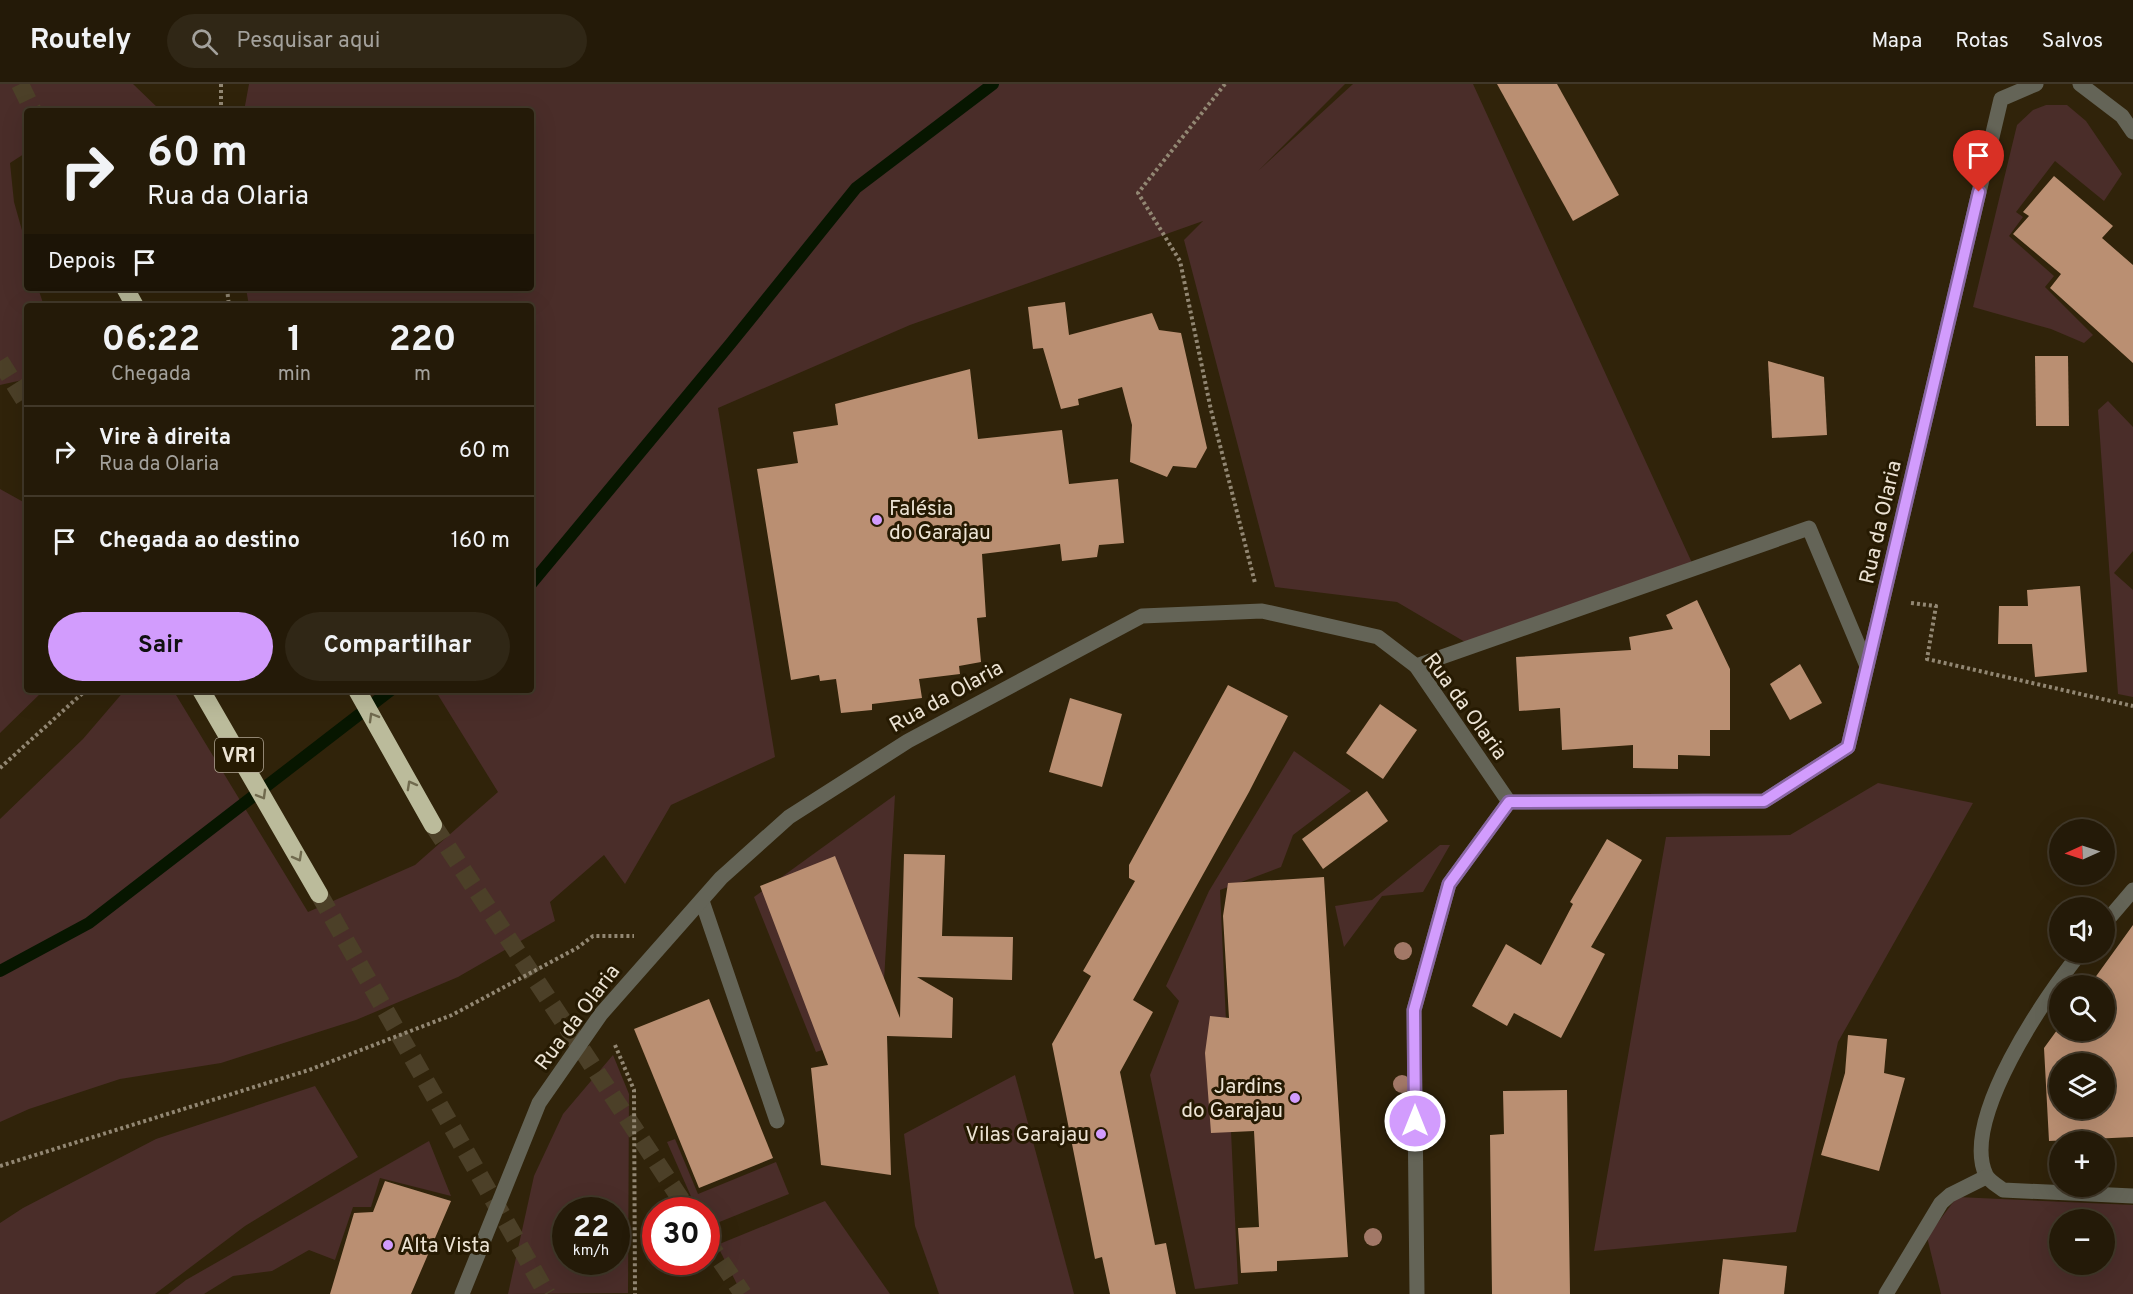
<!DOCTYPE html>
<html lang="pt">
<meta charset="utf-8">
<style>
body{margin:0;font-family:Overpass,sans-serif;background:#302716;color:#f1f3f6;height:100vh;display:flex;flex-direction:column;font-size:22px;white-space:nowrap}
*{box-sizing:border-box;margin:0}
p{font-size:20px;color:#a3a19c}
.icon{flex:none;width:33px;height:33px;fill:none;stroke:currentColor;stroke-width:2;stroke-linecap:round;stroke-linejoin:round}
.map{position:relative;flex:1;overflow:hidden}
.drawer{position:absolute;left:24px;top:219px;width:510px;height:390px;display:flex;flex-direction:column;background:#241a08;border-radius:6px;box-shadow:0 6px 24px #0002,0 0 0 2px #413829}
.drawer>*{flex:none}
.hud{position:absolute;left:24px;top:24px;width:510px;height:183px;border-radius:6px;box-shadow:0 6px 24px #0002,0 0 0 2px #413829;background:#241a08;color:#f1f3f6;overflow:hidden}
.needle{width:39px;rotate:267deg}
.controls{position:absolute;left:2049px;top:735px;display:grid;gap:12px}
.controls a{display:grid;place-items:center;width:66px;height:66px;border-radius:50%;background:#241a08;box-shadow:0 6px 24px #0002,0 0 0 2px #413829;font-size:30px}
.speed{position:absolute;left:552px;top:1113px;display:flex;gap:12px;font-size:30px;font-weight:700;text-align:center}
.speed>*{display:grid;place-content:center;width:78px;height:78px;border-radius:50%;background:#241a08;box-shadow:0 6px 24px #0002,0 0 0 2px #413829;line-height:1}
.speed small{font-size:15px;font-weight:400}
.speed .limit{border:9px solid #d22;background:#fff;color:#111}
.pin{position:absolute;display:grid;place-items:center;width:51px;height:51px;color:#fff;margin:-62px -26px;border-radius:50% 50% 50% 0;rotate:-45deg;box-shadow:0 0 6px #0007}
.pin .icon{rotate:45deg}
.me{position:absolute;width:66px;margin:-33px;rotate:0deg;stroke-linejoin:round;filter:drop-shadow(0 0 4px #0008)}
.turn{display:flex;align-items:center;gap:21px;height:126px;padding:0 24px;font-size:27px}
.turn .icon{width:78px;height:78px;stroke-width:2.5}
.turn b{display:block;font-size:42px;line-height:51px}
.then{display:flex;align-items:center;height:57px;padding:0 24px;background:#0003;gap:12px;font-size:22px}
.eta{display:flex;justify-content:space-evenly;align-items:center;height:102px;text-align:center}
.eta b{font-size:36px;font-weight:700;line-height:42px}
.cta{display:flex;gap:12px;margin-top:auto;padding:12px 24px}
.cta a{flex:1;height:69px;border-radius:36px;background:#d29cfd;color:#111;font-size:24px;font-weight:700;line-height:69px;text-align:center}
.cta a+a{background:#302716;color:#f1f3f6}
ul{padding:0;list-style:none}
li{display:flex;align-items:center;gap:18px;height:90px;padding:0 24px;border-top:2px solid #413829}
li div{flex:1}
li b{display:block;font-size:22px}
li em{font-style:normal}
header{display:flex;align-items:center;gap:36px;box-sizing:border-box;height:84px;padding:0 30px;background:#241a08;border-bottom:2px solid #413829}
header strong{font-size:28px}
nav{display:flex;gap:33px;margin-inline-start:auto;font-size:21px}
.search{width:420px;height:54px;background:#302716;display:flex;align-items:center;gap:15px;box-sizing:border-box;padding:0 21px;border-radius:33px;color:#a3a19c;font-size:22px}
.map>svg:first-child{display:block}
</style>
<header>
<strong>Routely</strong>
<div class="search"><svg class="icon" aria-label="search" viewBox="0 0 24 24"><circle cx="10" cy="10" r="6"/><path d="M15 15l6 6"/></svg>Pesquisar aqui</div>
<nav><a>Mapa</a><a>Rotas</a><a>Salvos</a></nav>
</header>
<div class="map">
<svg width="2133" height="1210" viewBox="0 0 2133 1210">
<rect width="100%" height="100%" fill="#30230a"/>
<g fill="#4a2d29" fill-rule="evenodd">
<path d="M 0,0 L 133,0 L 161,27 L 27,27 L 27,68 L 10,79 L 14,118 L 27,164 L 27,204 L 38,204 L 44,222 L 27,222 L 27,295 L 0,301 Z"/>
<path d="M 249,0 L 1345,0 L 1258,87 L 1353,0 L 1473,0 L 1693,481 L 1465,558 L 1397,518 L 1275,503 L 1184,156 L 1203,137 L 910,241 L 718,324 L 775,673 L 671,721 L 625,800 L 604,771 L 550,818 L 555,837 L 458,893 L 356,936 L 221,979 L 120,995 L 29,1025 L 0,1038 L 0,735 L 83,655 L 125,606 L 173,606 L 308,828 L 415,781 L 498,708 L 435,606 L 531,606 L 531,222 L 249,222 L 246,204 L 531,204 L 531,27 L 244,27 Z"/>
<path d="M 2046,21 L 2067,21 L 2086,37 L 2122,90 L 2104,117 L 2055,77 L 2016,128 L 2023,133 L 2009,152 L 2054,192 L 2045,203 L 2093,251 L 2084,259 L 2051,245 L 1973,223 L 2017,41 L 2033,26 Z"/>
<path d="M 2108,317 L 2133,343 L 2133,467 L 2114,489 L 2133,506 L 2133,613 L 2118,610 L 2098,326 Z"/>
<path d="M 0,405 L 27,420 L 27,606 L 44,606 L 0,649 Z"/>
<path d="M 1294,667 L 1351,707 L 1293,751 L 1281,783 L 1220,806 L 1238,1200 L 1195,1205 L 1150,991 L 1179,917 L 1166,902 L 1209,807 Z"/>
<path d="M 1878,699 L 1973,719 L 1838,958 L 1796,1148 L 1594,1167 L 1666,753 L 1790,751 Z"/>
<path d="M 895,711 L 881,947 L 816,968 L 754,813 Z"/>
<path d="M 1440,761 L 1450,761 L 1423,808 L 1382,812 L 1344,863 L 1335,822 L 1372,816 Z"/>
<path d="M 613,971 L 629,1010 L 628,1209 L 508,1210 L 534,1092 L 563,1030 ZM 616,1126 L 616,1178 L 566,1178 L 566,1126 Z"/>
<path d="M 1015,991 L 1074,1210 L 939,1210 L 915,1142 L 904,1050 Z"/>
<path d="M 315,1002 L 358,1073 L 245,1142 L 155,1210 L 0,1210 L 0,1139 L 23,1124 L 156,1055 Z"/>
<path d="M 675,1055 L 698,1110 L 776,1078 L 789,1110 L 707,1143 L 706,1126 L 697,1126 L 667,1058 Z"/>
<path d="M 429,1057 L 451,1112 L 380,1094 L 371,1123 L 353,1123 L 335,1176 L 309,1166 L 272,1187 L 233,1192 L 204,1210 L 168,1210 L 186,1196 Z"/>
<path d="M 1957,1113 L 2133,1121 L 2133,1210 L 1941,1210 L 1927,1153 ZM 2060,1136 L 2104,1136 L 2104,1180 L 2060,1180 Z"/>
<path d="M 825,1117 L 890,1210 L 742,1210 L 717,1161 Z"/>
</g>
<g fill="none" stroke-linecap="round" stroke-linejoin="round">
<g stroke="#071600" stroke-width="12">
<path d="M 531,500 L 731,259 L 856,104 L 993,0"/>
<path d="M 0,887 L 89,839 L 391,606"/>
</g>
</g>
<g fill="#ba8f72" fill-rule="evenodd">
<path d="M 1497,0 L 1557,0 L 1619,111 L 1573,137 Z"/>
<path d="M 2054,92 L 2113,142 L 2102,154 L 2133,181 L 2133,279 L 2050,204 L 2061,190 L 2013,150 L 2029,132 L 2023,128 Z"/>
<path d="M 1065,218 L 1069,251 L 1152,229 L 1159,246 L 1181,249 L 1207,364 L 1196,384 L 1173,382 L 1167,393 L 1130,378 L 1132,341 L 1122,303 L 1078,315 L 1079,321 L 1061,325 L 1043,264 L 1033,265 L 1028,223 Z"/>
<path d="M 2035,272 L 2068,272 L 2069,342 L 2036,342 Z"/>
<path d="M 1768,277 L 1824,293 L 1827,351 L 1772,354 Z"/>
<path d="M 970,285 L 978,355 L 1062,346 L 1069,400 L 1118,395 L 1124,459 L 1099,461 L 1097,473 L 1062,477 L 1060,460 L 982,470 L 986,533 L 977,534 L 981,578 L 959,582 L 960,590 L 919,595 L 922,614 L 872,620 L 872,626 L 841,629 L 836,595 L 820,597 L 819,591 L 791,596 L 757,385 L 798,379 L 793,348 L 838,341 L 835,320 Z"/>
<path d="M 2080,502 L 2087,588 L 2035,593 L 2032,560 L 1998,560 L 1999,522 L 2028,522 L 2027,506 Z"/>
<path d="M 1697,516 L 1730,585 L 1730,646 L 1710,646 L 1710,672 L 1678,671 L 1678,685 L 1633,684 L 1633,661 L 1562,666 L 1560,624 L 1519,627 L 1516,573 L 1631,566 L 1629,553 L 1673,545 L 1666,531 Z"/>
<path d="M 1800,580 L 1822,619 L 1790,636 L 1770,600 Z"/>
<path d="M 1228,601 L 1288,632 L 1249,708 L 1133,916 L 1153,928 L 1120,988 L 1155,1161 L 1166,1159 L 1176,1210 L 1110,1210 L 1102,1173 L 1095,1175 L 1052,960 L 1091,892 L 1083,887 L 1135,797 L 1129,794 L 1129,781 Z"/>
<path d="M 1070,614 L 1122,630 L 1102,703 L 1049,688 Z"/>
<path d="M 1380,620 L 1417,646 L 1383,695 L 1346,669 Z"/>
<path d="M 1367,707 L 1388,737 L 1323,785 L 1302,755 Z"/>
<path d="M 1607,755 L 1642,776 L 1591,863 L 1605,870 L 1561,954 L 1514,929 L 1507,942 L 1472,922 L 1506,860 L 1541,881 L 1573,820 L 1570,818 Z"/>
<path d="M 904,770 L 945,771 L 942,852 L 1013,853 L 1012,896 L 917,893 L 953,914 L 952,954 L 887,952 L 891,1091 L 821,1081 L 811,984 L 828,981 L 760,802 L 835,772 L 900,934 Z"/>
<path d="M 1324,793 L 1348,1173 L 1277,1177 L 1277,1187 L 1241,1189 L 1238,1144 L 1259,1143 L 1254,1047 L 1211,1049 L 1205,969 L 1210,932 L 1229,934 L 1223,832 L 1228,799 Z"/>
<path d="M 2133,841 L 2133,1053 L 2049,1057 L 2044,964 L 2060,942 L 2060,946 L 2104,946 L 2104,902 L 2089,902 ZM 2060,980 L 2104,980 L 2104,1024 L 2060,1024 Z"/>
<path d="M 709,915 L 773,1074 L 699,1104 L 634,945 Z"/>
<path d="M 1848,951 L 1887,955 L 1884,989 L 1905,994 L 1879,1087 L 1821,1071 L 1845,989 Z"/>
<path d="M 1567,1006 L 1570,1210 L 1492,1210 L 1490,1051 L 1504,1050 L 1503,1007 Z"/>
<path d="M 385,1097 L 451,1117 L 411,1210 L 330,1210 L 354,1129 L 373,1128 Z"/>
<path d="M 1723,1175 L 1787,1182 L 1784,1210 L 1719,1210 Z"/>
</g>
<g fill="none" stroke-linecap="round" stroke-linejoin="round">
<g stroke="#4c4028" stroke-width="18" stroke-dasharray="18 9" stroke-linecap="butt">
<path d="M 20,0 L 33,27"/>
<path d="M 0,277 L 27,320"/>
<path d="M 433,741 L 688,1126"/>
<path d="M 319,810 L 547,1210"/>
<path d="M 706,1155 L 743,1210"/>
</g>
<g stroke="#928773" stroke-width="4" stroke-dasharray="3 3" stroke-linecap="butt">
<path d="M 221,0 L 221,27"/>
<path d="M 1225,0 L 1138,109 L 1180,177 L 1211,326 L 1255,499"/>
<path d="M 227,204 L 229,222"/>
<path d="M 1911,519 L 1936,522 L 1927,575 L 2133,622"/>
<path d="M 0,684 L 86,606"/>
<path d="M 615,961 L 634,1006 L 635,1210"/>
<path d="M 0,1082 L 309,986 L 452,931 L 577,864 L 593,852 L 634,852"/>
</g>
<g stroke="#646457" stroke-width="15">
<path d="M 2080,0 L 2122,32 L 2133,48"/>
<path d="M 1416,582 L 1809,444 L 1867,582"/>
<path d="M 1509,718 L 1764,717 L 1848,663 L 2001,15 L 2036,0"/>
<path d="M 702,817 L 777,1037"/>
<path d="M 2104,840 L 2133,806"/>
<path d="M 2081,868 C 2046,911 1960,1036 1986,1091 C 1989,1097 1998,1102 2003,1106 L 2133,1112"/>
<path d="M 462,1210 L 539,1019 L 601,930 L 721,794 L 789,733 L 908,657 L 1142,532 L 1262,527 L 1378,553 L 1416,582 L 1509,718"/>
<path d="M 1417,1210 L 1414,926 L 1449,800 L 1509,718"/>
<path d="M 1886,1210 L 1941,1119 L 1950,1111 L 1986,1093"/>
</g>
<g stroke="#bbbb9b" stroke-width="18">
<path d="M 125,204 L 135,222"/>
<path d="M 201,606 L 319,810"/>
<path d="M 357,606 L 433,741"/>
</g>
</g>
<g fill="#a27867">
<circle cx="1403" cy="867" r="9"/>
<circle cx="1402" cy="1000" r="9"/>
<circle cx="1373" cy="1153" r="9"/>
</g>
<defs><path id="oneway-chevron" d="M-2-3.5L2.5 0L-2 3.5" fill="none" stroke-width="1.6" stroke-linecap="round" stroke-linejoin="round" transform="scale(1.5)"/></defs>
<g stroke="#706a4e">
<use href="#oneway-chevron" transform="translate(373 633) rotate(-120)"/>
<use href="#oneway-chevron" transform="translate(411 701) rotate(-119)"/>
<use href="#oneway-chevron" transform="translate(262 711) rotate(60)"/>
<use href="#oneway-chevron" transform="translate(298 773) rotate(61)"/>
</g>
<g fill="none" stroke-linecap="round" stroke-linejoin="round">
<defs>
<path id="route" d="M 1415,1037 L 1414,926 L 1449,800 L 1509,718 L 1764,717 L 1848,663 L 1979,108"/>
</defs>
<use href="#route" stroke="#8865a4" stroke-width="15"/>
<use href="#route" stroke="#d29cfd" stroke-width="10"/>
</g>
<g fill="#d29cfd" stroke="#261a02" stroke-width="2">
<circle cx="877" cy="436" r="6"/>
<circle cx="1295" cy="1014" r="6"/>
<circle cx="1101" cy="1050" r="6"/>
<circle cx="388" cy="1161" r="6"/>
</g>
<g text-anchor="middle" stroke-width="6" stroke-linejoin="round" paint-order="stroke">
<rect fill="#261a02" stroke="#b1a795" stroke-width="1.5" x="215" y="654" width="48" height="34" rx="4.5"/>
<g font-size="20" font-weight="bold" fill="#ece3d4">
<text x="239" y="678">VR1</text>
</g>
<g font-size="21" fill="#ece3d4" stroke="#261a02" text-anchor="start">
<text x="889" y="431">Falésia<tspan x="889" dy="24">do Garajau</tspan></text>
<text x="1283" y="1009" text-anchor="end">Jardins<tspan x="1283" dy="24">do Garajau</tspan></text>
<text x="1089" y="1057" text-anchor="end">Vilas Garajau</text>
<text x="400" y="1168">Alta Vista</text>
</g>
<g font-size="21" fill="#ece3d4" stroke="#261a02">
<text transform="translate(1880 438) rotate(-77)" y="7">Rua da Olaria</text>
<text transform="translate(946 612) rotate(-29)" y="7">Rua da Olaria</text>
<text transform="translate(1466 622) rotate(54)" y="7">Rua da Olaria</text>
<text transform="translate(577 933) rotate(-53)" y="7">Rua da Olaria</text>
</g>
</g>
</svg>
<div class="controls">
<a><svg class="needle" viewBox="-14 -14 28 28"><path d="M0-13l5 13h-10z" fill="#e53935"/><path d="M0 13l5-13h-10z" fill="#a3a19c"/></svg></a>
<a><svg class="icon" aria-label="sound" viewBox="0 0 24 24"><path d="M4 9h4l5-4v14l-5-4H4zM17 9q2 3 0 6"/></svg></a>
<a><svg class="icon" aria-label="search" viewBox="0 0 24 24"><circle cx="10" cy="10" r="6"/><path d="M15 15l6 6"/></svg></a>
<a><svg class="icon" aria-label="layers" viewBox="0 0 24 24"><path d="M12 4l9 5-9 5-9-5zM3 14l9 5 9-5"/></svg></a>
<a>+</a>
<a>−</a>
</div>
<div class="speed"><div>22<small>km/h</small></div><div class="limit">30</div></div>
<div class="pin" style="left:1979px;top:108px;background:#d93025"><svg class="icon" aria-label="arrive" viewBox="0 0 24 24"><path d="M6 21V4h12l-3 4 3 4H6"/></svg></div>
<svg class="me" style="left:1415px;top:1037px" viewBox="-20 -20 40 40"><circle r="17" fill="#d29cfd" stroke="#fff" stroke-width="3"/><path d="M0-11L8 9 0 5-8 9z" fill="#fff"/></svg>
<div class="hud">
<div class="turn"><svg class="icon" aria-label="right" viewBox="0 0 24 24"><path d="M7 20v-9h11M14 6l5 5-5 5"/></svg><div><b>60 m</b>Rua da Olaria</div></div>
<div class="then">Depois<svg class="icon" aria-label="arrive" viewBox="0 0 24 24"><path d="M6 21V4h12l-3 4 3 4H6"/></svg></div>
</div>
<section class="drawer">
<div class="eta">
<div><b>06:22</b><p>Chegada</p></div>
<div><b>1</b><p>min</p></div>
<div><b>220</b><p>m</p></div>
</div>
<ul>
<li><svg class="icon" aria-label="right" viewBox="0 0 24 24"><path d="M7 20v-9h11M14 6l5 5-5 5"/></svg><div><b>Vire à direita</b><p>Rua da Olaria</p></div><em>60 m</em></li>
<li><svg class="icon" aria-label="arrive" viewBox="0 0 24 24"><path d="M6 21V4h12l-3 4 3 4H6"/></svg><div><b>Chegada ao destino</b></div><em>160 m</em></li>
</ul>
<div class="cta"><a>Sair</a><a>Compartilhar</a></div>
</section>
</div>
